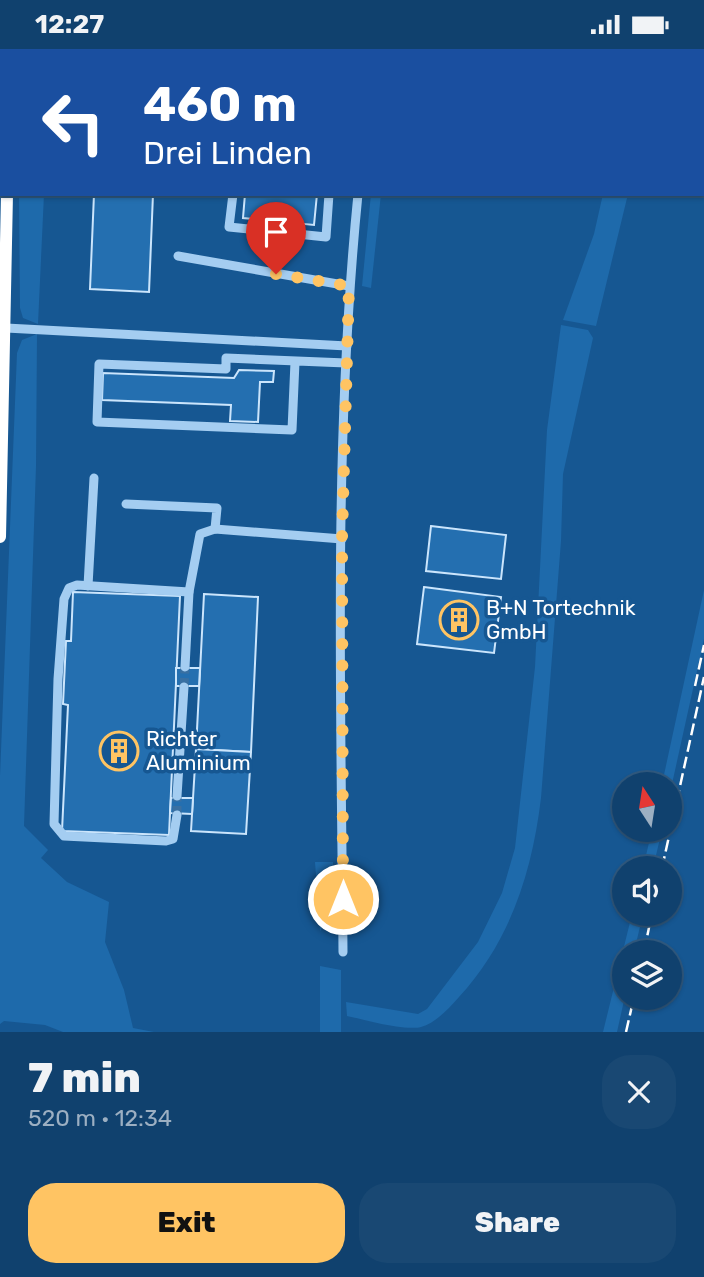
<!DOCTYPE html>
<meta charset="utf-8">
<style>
body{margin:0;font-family:Rubik,sans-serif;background:#194873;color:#f1f3f6;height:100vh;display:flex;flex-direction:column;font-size:26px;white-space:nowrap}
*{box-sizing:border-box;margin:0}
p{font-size:23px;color:#9cafc2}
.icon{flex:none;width:38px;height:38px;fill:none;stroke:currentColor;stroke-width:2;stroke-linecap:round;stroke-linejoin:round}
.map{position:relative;height:983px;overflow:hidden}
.details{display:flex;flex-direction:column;background:#10416e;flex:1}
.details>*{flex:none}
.top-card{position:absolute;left:0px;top:0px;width:705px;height:147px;box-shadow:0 2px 5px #0004,0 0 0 2px #305a81;background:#1a4fa0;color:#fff;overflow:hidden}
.needle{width:46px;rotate:348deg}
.buttons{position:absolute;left:612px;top:723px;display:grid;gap:14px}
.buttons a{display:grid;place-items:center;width:70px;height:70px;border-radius:50%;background:#10416e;box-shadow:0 2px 5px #0004,0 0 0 2px #305a81;font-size:35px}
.pin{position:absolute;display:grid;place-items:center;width:60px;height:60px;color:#fff;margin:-72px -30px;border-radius:50% 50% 50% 0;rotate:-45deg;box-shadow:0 0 7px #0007}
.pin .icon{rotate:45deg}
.me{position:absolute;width:77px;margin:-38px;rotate:0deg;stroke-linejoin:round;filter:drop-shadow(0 0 5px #0008)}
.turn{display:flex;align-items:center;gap:24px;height:147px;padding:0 28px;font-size:32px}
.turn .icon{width:91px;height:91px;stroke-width:2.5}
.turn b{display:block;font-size:49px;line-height:60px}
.round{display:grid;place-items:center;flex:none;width:74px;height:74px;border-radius:28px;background:#194873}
.overview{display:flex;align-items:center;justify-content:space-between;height:119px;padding:0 28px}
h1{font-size:42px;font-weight:800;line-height:52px}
.action{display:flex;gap:14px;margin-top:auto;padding:14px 28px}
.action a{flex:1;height:80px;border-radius:28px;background:#ffc463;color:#111;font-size:28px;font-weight:800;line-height:80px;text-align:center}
.action a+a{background:#194873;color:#f1f3f6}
.status{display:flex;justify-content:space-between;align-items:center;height:49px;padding:0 35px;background:#10416e;direction:ltr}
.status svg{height:19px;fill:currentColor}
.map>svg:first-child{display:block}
</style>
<div class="status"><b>12:27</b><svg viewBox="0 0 49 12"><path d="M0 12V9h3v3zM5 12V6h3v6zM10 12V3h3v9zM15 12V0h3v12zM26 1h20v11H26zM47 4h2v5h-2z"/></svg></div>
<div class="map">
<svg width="704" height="983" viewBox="0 0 704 983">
<rect width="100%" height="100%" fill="#165792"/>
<g fill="#1e6aab">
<path d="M 19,145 L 44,145 L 38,275 L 23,269 L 20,259 Z"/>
<path d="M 371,145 L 381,145 L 371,239 L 362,237 Z"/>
<path d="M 603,145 L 628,145 L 596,277 L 563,271 L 594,185 Z"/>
<path d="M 561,276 L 588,281 L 593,289 L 563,425 L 561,492 L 541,749 C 532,823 511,891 459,948 C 449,959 436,974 421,978 C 404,982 366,971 347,967 L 346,953 L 418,965 L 427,960 L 478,893 L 502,844 L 515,799 L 535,618 L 547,381 Z"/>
<path d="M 37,285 L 36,417 L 24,777 L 48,801 L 41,809 L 67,833 L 109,853 L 105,893 L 124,941 L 133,979 L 154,983 L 63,983 L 45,976 L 4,972 L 0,975 L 0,727 L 17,304 L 22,291 Z"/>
<path d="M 704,541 L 704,590 L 670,744 L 670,735 L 662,735 Z"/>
<path d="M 652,781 L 662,781 L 653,819 L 643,819 Z"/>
<path d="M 315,813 L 333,813 L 333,863 L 320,882 Z"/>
<path d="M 632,865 L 643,865 L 634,903 L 625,903 L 625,947 L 617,983 L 603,983 Z"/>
<path d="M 320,917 L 341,921 L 341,983 L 320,983 Z"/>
</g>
<g fill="#246fb0" stroke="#cbe5fc" stroke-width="2">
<path d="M 94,145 L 153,145 L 149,243 L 90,240 Z"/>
<path d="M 245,145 L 317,145 L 314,176 L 243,169 Z"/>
<path d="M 239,321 L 274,322 L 273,333 L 260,333 L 258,373 L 230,372 L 231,356 L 102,351 L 103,324 L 234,329 Z"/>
<path d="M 431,477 L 506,486 L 501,530 L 426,522 Z"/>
<path d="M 424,538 L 501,548 L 494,604 L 417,595 Z"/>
<path d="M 73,543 L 180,547 L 169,786 L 62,782 L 68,656 L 63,655 L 66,592 L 71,592 Z"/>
<path d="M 204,545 L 258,548 L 251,703 L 196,700 Z"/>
<path d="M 176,619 L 200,619 L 199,637 L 176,637 Z"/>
<path d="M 196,700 L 251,703 L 246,785 L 191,782 Z"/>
<path d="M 171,749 L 193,749 L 192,765 L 170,764 Z"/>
</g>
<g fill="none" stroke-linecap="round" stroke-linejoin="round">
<g stroke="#3970a2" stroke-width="9" stroke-dasharray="9 4.5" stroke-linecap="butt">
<path d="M 184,638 L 185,618"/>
<path d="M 177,766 L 177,747"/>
</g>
<g stroke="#a4cdf1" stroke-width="9">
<path d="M 370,2 L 371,0"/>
<path d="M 233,145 L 229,178 L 326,188 L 329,145"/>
<path d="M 178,207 L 349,237"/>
<path d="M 6,279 L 347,297"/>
<path d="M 295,313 L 292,381 L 97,373 L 99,315 L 226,320 L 226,309 L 346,314"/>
<path d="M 126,455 L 217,459 L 215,480"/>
<path d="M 88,537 L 94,429"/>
<path d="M 185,618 L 189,543 L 200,485 L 215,480 L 342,490"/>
<path d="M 177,747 L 184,638"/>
<path d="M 177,766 L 173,790 L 166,792 L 64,787 L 54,775 L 58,630 L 64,550 L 69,539 L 77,536 L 189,543"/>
<path d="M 343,903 C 341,650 333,396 358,145"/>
</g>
<g stroke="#edf6ff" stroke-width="10">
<path d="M 150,2 L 151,0"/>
<path d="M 0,115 L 2,113"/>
</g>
<g stroke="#fff" stroke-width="12">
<path d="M 6,0 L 6,2"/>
<path d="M 0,488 L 7,145"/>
</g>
<g stroke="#fff" stroke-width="2.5" stroke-dasharray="12 5" stroke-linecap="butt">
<path d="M 695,637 L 704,596"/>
<path d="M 662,819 L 704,628"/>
<path d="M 644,903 L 652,864"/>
<path d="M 626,983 L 634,948"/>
</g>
</g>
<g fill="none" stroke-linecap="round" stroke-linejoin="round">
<path stroke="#ffc463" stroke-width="12" stroke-dasharray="0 21.6" d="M 276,225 L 349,237 L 342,490 L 343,850"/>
</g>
<defs>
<symbol id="building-ring" viewBox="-11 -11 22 22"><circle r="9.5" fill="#165792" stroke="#ffc463" stroke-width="1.5"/><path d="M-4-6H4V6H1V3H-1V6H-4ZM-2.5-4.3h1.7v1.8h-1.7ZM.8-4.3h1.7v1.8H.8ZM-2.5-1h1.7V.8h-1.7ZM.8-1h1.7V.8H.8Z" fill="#ffc463"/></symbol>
</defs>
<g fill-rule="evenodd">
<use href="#building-ring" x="437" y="549" width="44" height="44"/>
<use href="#building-ring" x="97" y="680" width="44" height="44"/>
</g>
<g text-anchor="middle" stroke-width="7" stroke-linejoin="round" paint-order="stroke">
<g font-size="21" fill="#fff" stroke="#165792" text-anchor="start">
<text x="486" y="566">B+N Tortechnik<tspan x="486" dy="24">GmbH</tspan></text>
<text x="146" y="697">Richter<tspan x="146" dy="24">Aluminium</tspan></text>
</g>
</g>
</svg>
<div class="buttons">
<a><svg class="needle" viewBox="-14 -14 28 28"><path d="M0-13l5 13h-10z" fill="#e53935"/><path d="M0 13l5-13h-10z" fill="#9cafc2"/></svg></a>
<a><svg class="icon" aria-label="sound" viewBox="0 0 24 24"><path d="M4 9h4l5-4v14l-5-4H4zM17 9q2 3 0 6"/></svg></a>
<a><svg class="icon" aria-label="layers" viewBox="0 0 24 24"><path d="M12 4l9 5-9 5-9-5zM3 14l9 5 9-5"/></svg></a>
</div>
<div class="pin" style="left:276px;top:225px;background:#d93025"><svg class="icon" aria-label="arrive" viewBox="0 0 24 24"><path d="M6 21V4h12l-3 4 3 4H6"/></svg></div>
<svg class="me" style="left:343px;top:850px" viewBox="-20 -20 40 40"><circle r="17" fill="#ffc463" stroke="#fff" stroke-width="3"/><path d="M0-11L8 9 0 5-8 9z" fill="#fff"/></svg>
<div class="top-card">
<div class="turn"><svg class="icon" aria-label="left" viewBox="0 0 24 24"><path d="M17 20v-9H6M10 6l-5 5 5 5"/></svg><div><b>460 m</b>Drei Linden</div></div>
</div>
</div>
<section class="details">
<div class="overview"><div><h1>7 min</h1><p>520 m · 12:34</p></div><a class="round"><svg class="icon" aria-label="close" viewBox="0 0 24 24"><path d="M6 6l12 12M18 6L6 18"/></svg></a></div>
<div class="action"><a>Exit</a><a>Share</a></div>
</section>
